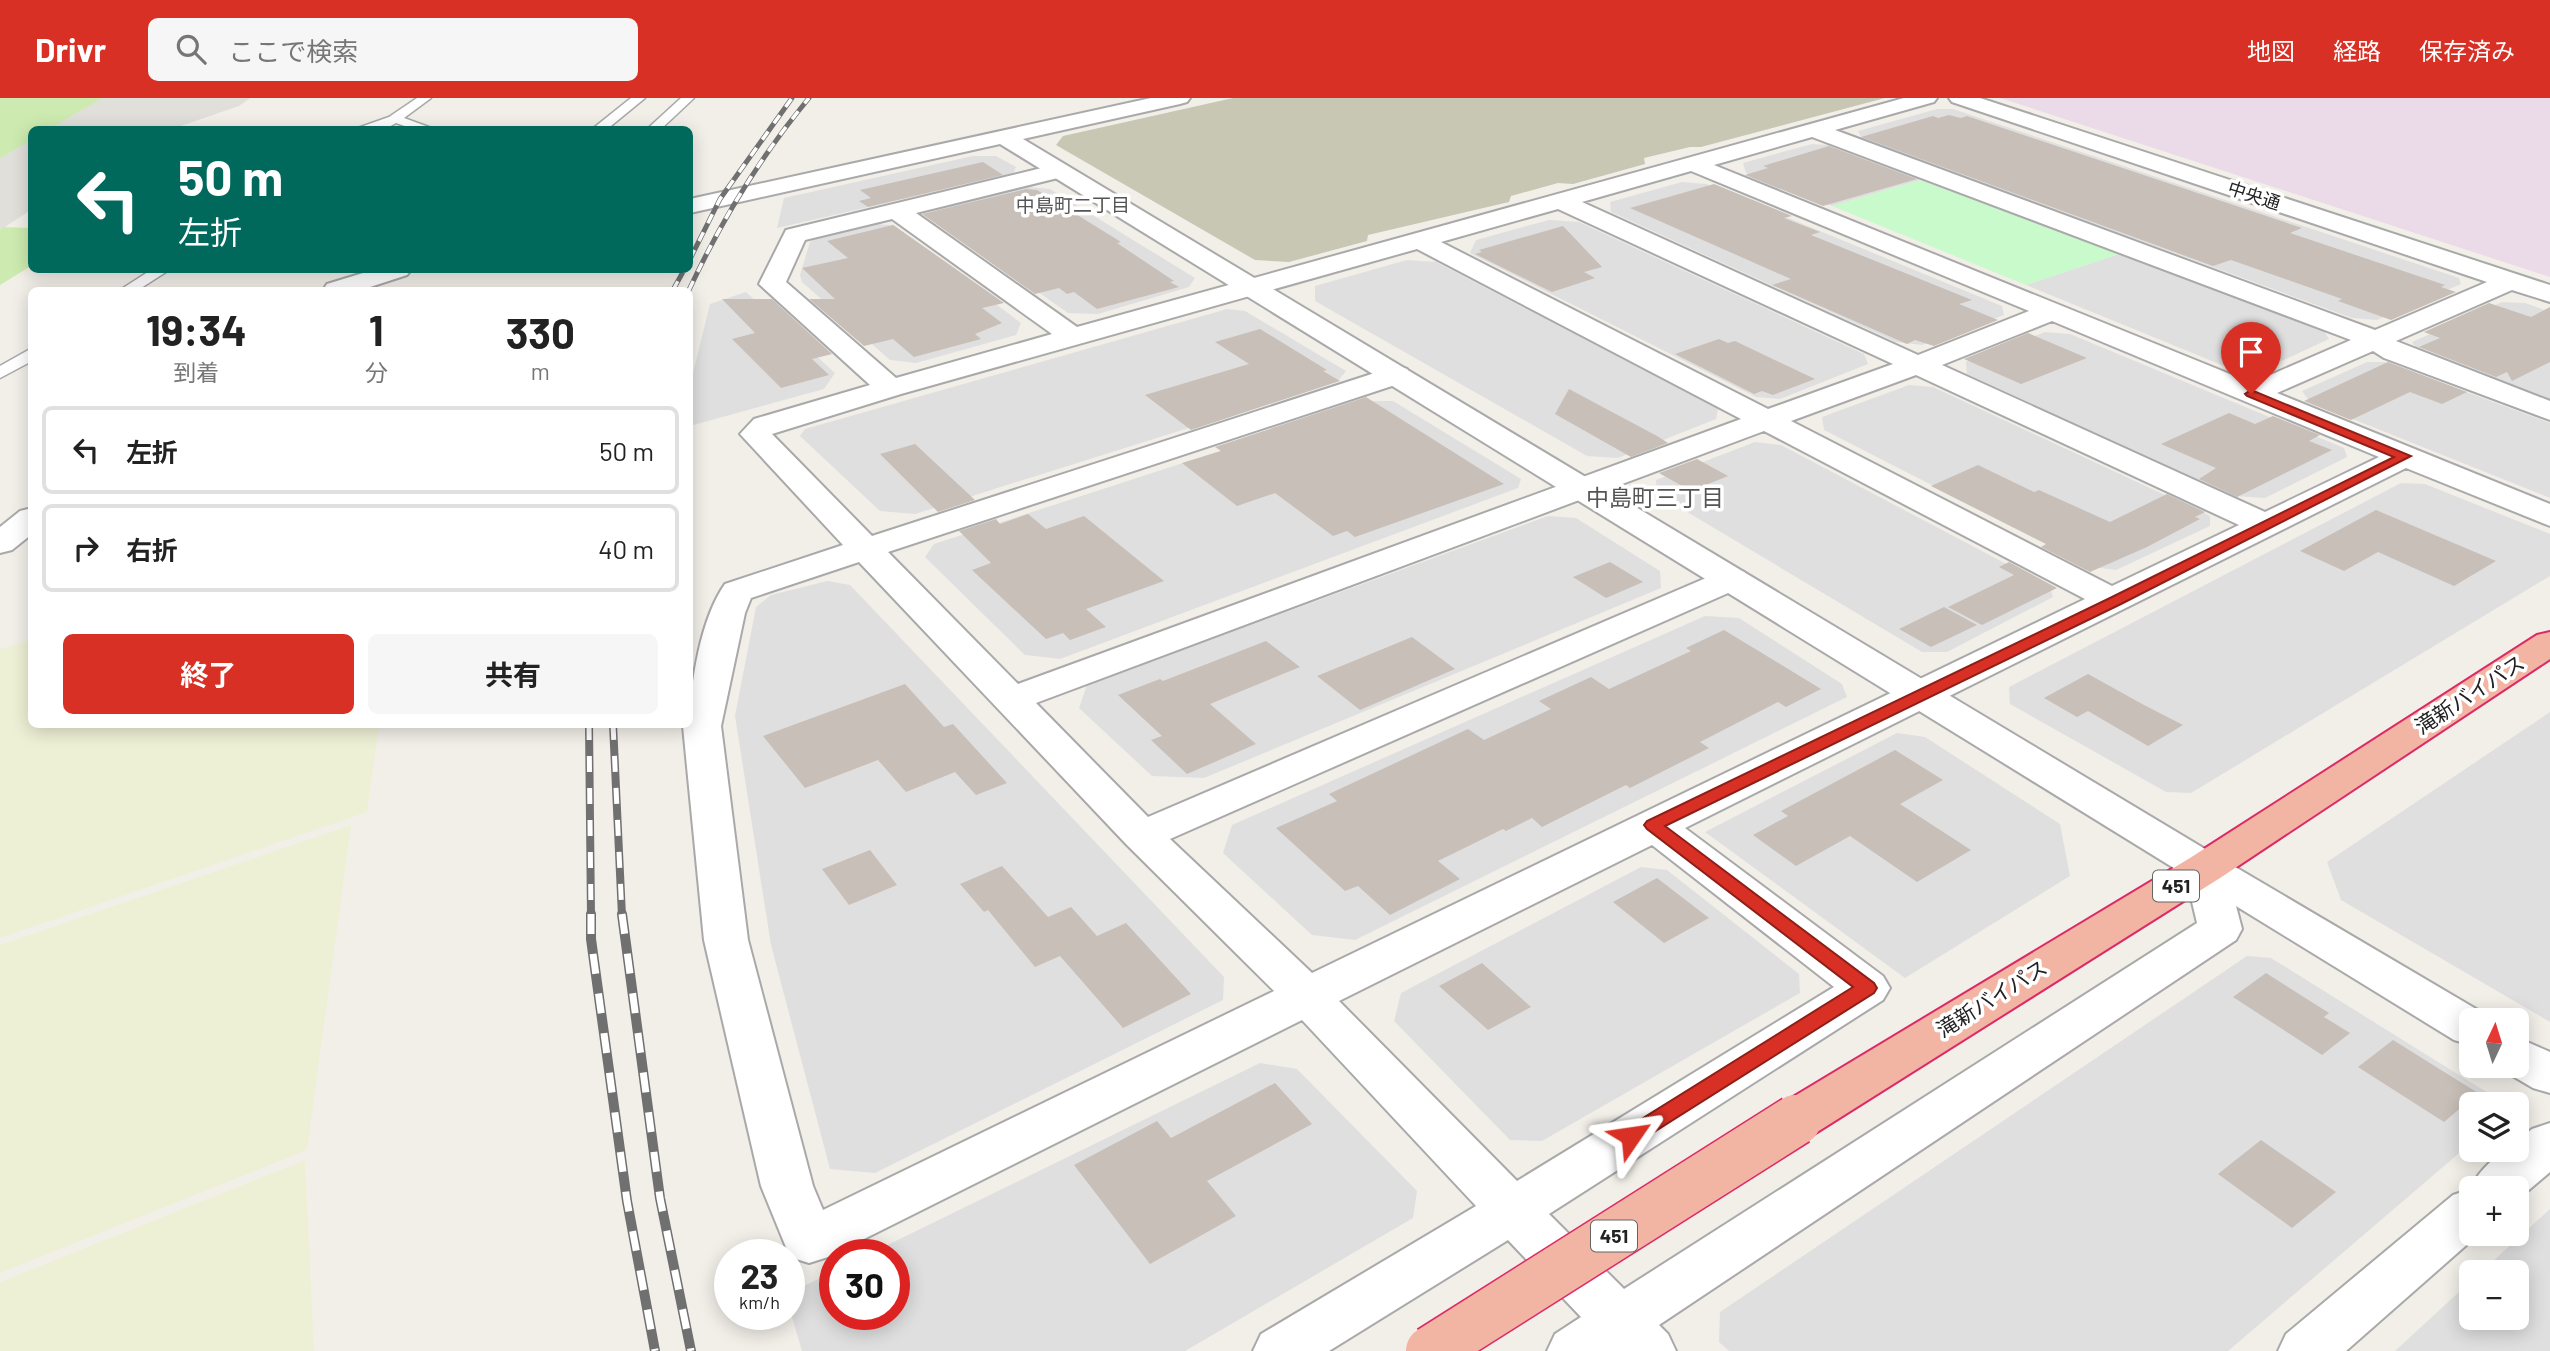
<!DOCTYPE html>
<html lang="ja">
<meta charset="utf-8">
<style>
body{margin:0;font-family:Barlow,"Noto Sans JP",sans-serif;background:#f6f6f6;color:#222;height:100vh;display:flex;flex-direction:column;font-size:26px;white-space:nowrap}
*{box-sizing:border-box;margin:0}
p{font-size:23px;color:#767676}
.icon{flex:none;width:38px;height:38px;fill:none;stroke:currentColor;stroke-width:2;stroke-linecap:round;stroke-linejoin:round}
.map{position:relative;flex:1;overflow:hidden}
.side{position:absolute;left:28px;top:189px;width:665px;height:441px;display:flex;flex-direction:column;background:#fff;border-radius:10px;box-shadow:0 4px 18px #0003}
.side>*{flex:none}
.hud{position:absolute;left:28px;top:28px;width:665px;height:147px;border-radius:10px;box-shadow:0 4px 18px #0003;background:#00695c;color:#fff;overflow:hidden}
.needle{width:46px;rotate:4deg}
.tools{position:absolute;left:2459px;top:910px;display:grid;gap:14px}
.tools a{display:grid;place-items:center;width:70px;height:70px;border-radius:10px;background:#fff;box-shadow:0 4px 18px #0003;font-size:35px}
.speed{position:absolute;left:714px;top:1141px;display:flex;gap:14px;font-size:35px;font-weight:700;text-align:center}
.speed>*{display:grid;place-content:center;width:91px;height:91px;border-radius:50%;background:#fff;box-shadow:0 4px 18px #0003;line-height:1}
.speed small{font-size:18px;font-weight:400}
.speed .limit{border:10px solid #d22;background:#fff;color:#111}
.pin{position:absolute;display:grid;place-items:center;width:60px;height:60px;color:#fff;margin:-72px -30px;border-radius:50% 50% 50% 0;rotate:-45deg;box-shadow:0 0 7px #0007}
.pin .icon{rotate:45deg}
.me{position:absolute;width:77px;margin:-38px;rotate:58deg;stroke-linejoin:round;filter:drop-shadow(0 0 5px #0008)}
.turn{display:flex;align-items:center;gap:24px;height:147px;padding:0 35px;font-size:32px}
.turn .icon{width:91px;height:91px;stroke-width:2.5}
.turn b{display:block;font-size:49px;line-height:60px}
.eta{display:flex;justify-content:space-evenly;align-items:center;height:119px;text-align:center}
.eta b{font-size:42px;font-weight:700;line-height:49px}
.primary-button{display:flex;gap:14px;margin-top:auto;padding:14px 35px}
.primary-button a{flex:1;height:80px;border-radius:10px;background:#d93025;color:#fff;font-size:28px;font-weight:700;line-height:80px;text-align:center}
.primary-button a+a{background:#f6f6f6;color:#222}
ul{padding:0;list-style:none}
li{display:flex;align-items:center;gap:21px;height:88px;margin:0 14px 10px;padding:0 21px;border:4px solid #e0e0e0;border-radius:10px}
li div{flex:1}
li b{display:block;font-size:26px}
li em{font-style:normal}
header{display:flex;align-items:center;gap:42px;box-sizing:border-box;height:98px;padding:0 35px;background:#d93025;color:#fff}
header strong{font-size:33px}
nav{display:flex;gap:38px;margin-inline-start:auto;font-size:24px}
.search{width:490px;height:63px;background:#f6f6f6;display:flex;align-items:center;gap:18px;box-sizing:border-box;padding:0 24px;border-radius:10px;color:#767676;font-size:26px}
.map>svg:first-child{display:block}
</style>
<header>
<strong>Drivr</strong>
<div class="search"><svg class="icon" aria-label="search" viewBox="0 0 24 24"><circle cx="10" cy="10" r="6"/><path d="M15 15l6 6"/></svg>ここで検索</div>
<nav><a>地図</a><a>経路</a><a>保存済み</a></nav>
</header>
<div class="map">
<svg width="2550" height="1253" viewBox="0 0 2550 1253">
<rect width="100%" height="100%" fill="#f2efe9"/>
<g fill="#e0dfdf">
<path d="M 1937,11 L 1953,11 L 2459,180 L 2461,186 L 2377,222 L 2352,220 L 1862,41 L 1858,33 Z"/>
<path d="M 1812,46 L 1828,47 L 1920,82 L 1832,108 L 1746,75 L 1743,65 Z"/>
<path d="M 973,58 L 996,58 L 1016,69 L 1013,76 L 777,130 L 784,100 Z"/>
<path d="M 1682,84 L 1706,86 L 2002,208 L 2004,217 L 1922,247 L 1896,244 L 1611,114 L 1610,104 Z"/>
<path d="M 1030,89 L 1050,91 L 1195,180 L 1189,189 L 1098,216 L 1068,215 L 931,118 L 937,111 Z"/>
<path d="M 1549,122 L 1579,124 L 1864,256 L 1868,266 L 1780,301 L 1756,299 L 1470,155 L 1476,142 Z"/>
<path d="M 877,126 L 891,127 L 1021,225 L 1016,237 L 916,265 L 890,262 L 802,184 L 800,177 L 810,144 L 821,138 Z"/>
<path d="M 2119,156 L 2324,233 L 2329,241 L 2260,273 L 2234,272 L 2026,187 Z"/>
<path d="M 1407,162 L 1436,164 L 1718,311 L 1716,321 L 1618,360 L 1587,358 L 1315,203 L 1315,188 Z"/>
<path d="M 746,194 L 835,275 L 824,291 L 690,328 L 693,275 L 710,206 Z"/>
<path d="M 2502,204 L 2525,205 L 2550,214 L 2550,302 L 2419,254 L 2412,244 Z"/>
<path d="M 1227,211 L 1245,213 L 1346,273 L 1338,283 L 915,416 L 880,413 L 800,338 L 805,331 Z"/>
<path d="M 2045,234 L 2070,236 L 2344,350 L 2347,359 L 2265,400 L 2235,398 L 1967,276 L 1966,264 Z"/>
<path d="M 2367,264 L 2385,264 L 2550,325 L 2550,400 L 2310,304 L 2302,293 Z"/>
<path d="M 1909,287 L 1933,289 L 2210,418 L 2210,428 L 2116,472 L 2092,469 L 1824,332 L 1822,319 Z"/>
<path d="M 1373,303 L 1393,303 L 1521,381 L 1518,390 L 1060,561 L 1025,557 L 925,459 L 934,446 Z"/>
<path d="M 1755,344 L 1781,347 L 2050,489 L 2053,499 L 1947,554 L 1922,554 L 1657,396 L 1656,382 Z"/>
<path d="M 2401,385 L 2425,386 L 2550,436 L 2550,478 L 2191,695 L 2166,694 L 2010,606 L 2009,589 Z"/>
<path d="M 1548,418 L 1576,420 L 1660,473 L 1661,490 L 1204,680 L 1152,678 L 1079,610 L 1087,587 Z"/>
<path d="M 827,483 L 850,487 L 1224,879 L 1223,902 L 875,1075 L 830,1071 L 771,847 L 735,618 L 756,509 L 771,497 Z"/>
<path d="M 1705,518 L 1739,520 L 1842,586 L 1847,599 L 1355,842 L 1312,837 L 1223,755 L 1232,727 Z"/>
<path d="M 2550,614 L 2550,924 L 2341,802 L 2327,764 Z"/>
<path d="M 1897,635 L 1925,639 L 2060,726 L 2070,778 L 1905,880 L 1705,734 Z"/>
<path d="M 1641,769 L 1667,772 L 1799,876 L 1800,895 L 1542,1043 L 1510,1042 L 1394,923 L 1401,895 Z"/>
<path d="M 2247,858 L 2271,860 L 2488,995 L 2494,1006 L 2471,1006 L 2471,1045 L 2228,1253 L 1729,1253 L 1719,1244 L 1720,1214 Z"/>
<path d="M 1260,965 L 1297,971 L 1417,1093 L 1413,1120 L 1185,1253 L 802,1253 L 789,1209 L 789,1195 L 835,1173 L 835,1216 L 894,1216 L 894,1157 L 867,1157 Z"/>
<path d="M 2550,1111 L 2550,1253 L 2395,1253 L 2471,1183 L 2471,1220 L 2516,1220 L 2516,1174 L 2481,1174 Z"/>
</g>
<path fill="#ebdbe8" d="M 2000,0 L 2550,0 L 2550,179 Z"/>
<g fill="#e1dfda">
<path d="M 98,0 L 250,0 L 239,8 L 172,31 L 44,32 Z"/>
<path d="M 31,39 L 31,112 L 0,132 L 0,57 Z"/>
</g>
<path fill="#c7c7b4" d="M 1233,0 L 1885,0 L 1701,49 L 1690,49 L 1644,60 L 1645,66 L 1573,86 L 1558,85 L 1511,98 L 1509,104 L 1368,137 L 1367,143 L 1289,164 L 1255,162 L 1056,47 L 1063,38 Z"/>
<g fill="#eef0d5">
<path d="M 31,542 L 32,626 L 379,627 L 367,714 L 0,840 L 0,551 Z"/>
<path d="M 351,727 L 307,1052 L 0,1175 L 0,847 Z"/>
<path d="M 305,1062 L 314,1253 L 0,1253 L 0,1184 Z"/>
</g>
<g fill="#cdebb0">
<path d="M 0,0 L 102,0 L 49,31 L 32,32 L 31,42 L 0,60 Z"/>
<path d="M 4,129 L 31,130 L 31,168 L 0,187 L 0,132 Z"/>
</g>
<path fill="#c8facc" d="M 1920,82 L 2119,156 L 2026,187 L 1832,108 Z"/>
<g fill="#c7bfb8">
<path d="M 1949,17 L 1961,20 L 1967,18 L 2302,130 L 2290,135 L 2445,187 L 2441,189 L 2456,194 L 2391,222 L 2338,203 L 2342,201 L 2231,162 L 2213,168 L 1861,39 L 1933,18 L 1938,20 Z"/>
<path d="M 1829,48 L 1917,81 L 1823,108 L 1745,77 L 1768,70 L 1763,68 Z"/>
<path d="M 983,64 L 1003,77 L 868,109 L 859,103 L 871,100 L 860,92 Z"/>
<path d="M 1714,86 L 1792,118 L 1784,120 L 1820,134 L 1811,137 L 1972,202 L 1959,206 L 1998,222 L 1934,248 L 1915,242 L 1907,246 L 1772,187 L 1791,181 L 1630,110 Z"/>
<path d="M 1026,91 L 1037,92 L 1121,144 L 1117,145 L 1174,183 L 1170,184 L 1179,189 L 1097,211 L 1074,194 L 1067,196 L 1059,190 L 1035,196 L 922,116 Z"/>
<path d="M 889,124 L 1004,205 L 982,210 L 1002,225 L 975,236 L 981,241 L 914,259 L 893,241 L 864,248 L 809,201 L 835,201 L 802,170 L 848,160 L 827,143 L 893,127 Z"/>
<path d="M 1563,128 L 1602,169 L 1584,174 L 1595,180 L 1552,194 L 1475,156 L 1482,154 L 1479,152 Z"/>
<path d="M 722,201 L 772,201 L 832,256 L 812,261 L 829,277 L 781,290 L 732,241 L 755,235 Z"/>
<path d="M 2489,205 L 2531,219 L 2550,209 L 2550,264 L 2512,283 L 2507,274 L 2496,279 L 2419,249 L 2440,240 L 2424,234 Z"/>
<path d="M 1260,231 L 1327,272 L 1323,273 L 1340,283 L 1191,332 L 1145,297 L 1249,266 L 1215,244 Z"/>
<path d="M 2028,235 L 2087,260 L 2021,286 L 1964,261 Z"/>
<path d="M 1719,241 L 1728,245 L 1735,243 L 1815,281 L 1773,297 L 1762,293 L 1754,296 L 1675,256 Z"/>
<path d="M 2388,264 L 2467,294 L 2442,306 L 2410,294 L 2351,322 L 2304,303 Z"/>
<path d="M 1569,291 L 1657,338 L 1668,345 L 1631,359 L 1555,316 Z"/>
<path d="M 1366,299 L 1504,386 L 1355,439 L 1347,433 L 1333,438 L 1275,395 L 1237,408 L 1182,365 L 1221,353 L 1215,349 Z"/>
<path d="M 2229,315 L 2255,326 L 2273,318 L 2320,337 L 2309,343 L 2332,352 L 2237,399 L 2199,381 L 2216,370 L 2161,346 Z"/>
<path d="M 915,346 L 975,402 L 938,414 L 880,356 Z"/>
<path d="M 1697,361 L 1728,378 L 1691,393 L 1659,375 Z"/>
<path d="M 1978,367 L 2034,394 L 2039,392 L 2110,424 L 2167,396 L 2205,414 L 2195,419 L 2200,421 L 2147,449 L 2090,474 L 2041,449 L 2046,446 L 1931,388 Z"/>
<path d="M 2376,412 L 2496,463 L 2454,488 L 2378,454 L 2344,473 L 2300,453 Z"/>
<path d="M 1028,416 L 1046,431 L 1084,418 L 1164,483 L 1086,511 L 1106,529 L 1070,542 L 1063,535 L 1046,541 L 972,472 L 991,465 L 959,433 L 996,421 L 1000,426 Z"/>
<path d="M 1610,464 L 1643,484 L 1606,500 L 1573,479 Z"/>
<path d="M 2009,464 L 2057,490 L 1982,527 L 1948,509 L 2014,477 L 1999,469 Z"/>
<path d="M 1944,509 L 1977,527 L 1931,549 L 1899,531 Z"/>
<path d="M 1724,532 L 1821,591 L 1786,609 L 1778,604 L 1700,644 L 1709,650 L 1630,690 L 1626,687 L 1542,729 L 1532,720 L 1506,733 L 1503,731 L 1438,763 L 1460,781 L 1390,817 L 1358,788 L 1345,793 L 1276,730 L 1337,703 L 1329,696 L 1468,631 L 1484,642 L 1551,611 L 1539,603 L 1591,579 L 1609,591 L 1691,553 L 1686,550 Z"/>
<path d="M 1412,539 L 1455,571 L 1360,612 L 1317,578 Z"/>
<path d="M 1266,543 L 1300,569 L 1210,606 L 1256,646 L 1187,676 L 1151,642 L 1162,638 L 1118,597 L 1160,581 L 1163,583 Z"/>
<path d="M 2088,576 L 2144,607 L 2183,627 L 2148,648 L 2088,613 L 2077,619 L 2044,600 Z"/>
<path d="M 905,586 L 944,629 L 953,626 L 1007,685 L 976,697 L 955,674 L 906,694 L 878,662 L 805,690 L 763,638 Z"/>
<path d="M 1895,652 L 1943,682 L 1900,706 L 1971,752 L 1917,784 L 1850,738 L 1796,768 L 1753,737 L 1788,718 L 1781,713 Z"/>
<path d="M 870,752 L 897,787 L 849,807 L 822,771 Z"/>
<path d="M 1002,768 L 1048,819 L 1071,809 L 1097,838 L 1126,825 L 1191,896 L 1123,930 L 1060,858 L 1035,869 L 988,812 L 984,814 L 960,786 Z"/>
<path d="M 1657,780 L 1709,820 L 1664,845 L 1613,804 Z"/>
<path d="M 1482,865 L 1531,909 L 1488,932 L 1439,888 Z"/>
<path d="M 2266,875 L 2329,915 L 2324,919 L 2350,935 L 2322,957 L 2233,899 Z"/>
<path d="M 2393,942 L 2478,995 L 2444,1024 L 2358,969 Z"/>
<path d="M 1275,985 L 1312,1026 L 1207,1083 L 1236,1118 L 1150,1166 L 1074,1067 L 1157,1023 L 1171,1040 Z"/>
<path d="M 2261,1042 L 2336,1094 L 2292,1130 L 2218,1076 Z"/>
</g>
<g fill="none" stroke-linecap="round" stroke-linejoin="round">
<defs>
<g id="service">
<path d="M 417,0 L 431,0 L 404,20 L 437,32 L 416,32 L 396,25 L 387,30 L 352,32 L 389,19 Z"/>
<path d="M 631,0 L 645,0 L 606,32 L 591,32 Z"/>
<path d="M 681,0 L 694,0 L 660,32 L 646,32 Z"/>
<path d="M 151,172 L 169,172 L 138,192 L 120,192 Z"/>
<path d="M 32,250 L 32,263 L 0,280 L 0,268 Z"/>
</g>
<g id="minor">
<path d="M 1904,0 L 1937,0 L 1934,4 L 1835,32 L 2375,232 L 2487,184 L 1952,4 L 1949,0 L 1980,0 L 2550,187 L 2550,204 L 2512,192 L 2396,243 L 2550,303 L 2550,322 L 2384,260 L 2373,253 L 2277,295 L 2550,406 L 2550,428 L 2406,370 L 1685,730 L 1883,878 L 1890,890 L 1883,902 L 1549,1116 L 1624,1191 L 2197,825 L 2184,770 L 2190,760 L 2205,756 L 2220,760 L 2488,918 L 2490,922 L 2471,922 L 2471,947 L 2454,942 L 2236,808 L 2242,831 L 2236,842 L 1659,1227 L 1668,1236 L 1676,1253 L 1547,1253 L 1555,1236 L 1581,1219 L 1508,1142 L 1329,1253 L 1253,1253 L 1261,1236 L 1476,1108 L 1302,922 L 828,1159 L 809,1165 L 790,1159 L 761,1088 L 704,842 L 683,628 L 690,626 C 690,585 701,520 725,486 L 843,447 L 740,336 L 754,321 L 870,287 L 759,186 L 786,132 L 1058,66 L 1066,68 L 1069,73 L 1066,78 L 916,115 L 1077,229 ZM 1812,39 L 2351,242 L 2252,285 L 1714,67 ZM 1691,73 L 2029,213 L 1918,257 L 1582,104 ZM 1558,111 L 1893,266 L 1768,311 L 1441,144 ZM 892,121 L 1052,236 L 896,280 L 786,184 L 805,142 ZM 1417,151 L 1741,321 L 1018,586 L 888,454 L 1407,283 L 1411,277 L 1407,271 L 1397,268 L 1387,271 L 872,438 L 772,336 L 901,296 ZM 2052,223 L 2379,359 L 2265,414 L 1942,267 ZM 1916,277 L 2239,427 L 2112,488 L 1791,323 ZM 1764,333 L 2085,501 L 1312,875 L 1170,741 L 1744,488 L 1749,481 L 1744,474 L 1732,471 L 1720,474 L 1148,719 L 1036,605 ZM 859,464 L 1127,747 L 1274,893 L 823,1112 L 813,1088 L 748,842 L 721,628 L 745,515 L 751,500 ZM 1652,747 L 1834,889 L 1517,1083 L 1339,903 Z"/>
<path d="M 2516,939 L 2550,954 L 2550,995 L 2533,990 L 2499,970 L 2498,968 L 2516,968 Z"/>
<path d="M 2550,1025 L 2550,1074 L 2516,1103 L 2516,1090 L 2471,1090 L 2471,1136 L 2479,1136 L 2346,1253 L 2278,1253 L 2286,1236 L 2453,1097 L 2471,1091 L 2470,1090 C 2479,1074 2497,1052 2516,1052 L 2516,1044 L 2532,1031 Z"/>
</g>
<g id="tertiary">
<path d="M 1151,0 L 1190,0 L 1187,4 L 1180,6 L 1023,41 L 2220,760 L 2226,770 L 2220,780 L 2205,784 L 2190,780 L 1000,46 L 690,115 L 690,101 Z"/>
<path d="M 373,172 L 411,172 L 407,177 L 361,192 L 323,192 L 327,186 Z"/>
<path d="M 32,410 L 32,436 L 12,452 L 0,455 L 0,429 L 20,413 Z"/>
</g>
<path id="trunk" d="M 2550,534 L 2550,561 L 2220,780 L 1814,1036 L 1796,1041 L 1778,1036 L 1771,1022 L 1778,1008 L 2190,760 L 2537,537 Z"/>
</defs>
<use href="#service" stroke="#a9a9a9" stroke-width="3"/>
<use href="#minor" stroke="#a9a9a9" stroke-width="4"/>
<use href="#tertiary" stroke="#a9a9a9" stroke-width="4"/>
<use href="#trunk" stroke="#dc2a67" stroke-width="4"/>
<use href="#service" fill="#fff" fill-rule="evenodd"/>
<use href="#minor" fill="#fff" fill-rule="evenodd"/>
<use href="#tertiary" fill="#fff" fill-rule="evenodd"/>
<use href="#trunk" fill="#f2b4a3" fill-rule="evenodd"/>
<defs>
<g id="rail-far2">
<path d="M 690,161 L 720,101 L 792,0"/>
<path d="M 673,192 L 684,172"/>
<path d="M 689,192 C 721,123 760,59 809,0"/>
</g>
<g id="rail-far1">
<path d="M 589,626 L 591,818"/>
<path d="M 613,626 L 622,818"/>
</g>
<g id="rail">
<path d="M 591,816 L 591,841 L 627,1103 L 655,1253"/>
<path d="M 622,816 L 660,1100 L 691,1253"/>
</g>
</defs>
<use href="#rail-far2" stroke="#707070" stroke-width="5"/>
<use href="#rail-far1" stroke="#707070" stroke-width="8"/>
<use href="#rail" stroke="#707070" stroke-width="10"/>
<use href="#rail-far2" stroke="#fff" stroke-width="3.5" stroke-dasharray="10" stroke-linecap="butt"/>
<use href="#rail-far1" stroke="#fff" stroke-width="5" stroke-dasharray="16" stroke-linecap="butt"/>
<use href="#rail" stroke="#fff" stroke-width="7" stroke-dasharray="20" stroke-linecap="butt"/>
<defs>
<path id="trunk-bridge" d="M 1431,1253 L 1796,1022"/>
</defs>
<use href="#trunk-bridge" stroke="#dc2a67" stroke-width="53" stroke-linecap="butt"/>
<use href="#trunk-bridge" stroke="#f2b4a3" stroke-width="50"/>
</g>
<path fill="#d93025" stroke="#8d1f18" stroke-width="2" d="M 2251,292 L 2411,358 L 2121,506 L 1665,728 L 1874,885 L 1877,890 L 1874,895 L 1638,1044 L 1631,1046 L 1624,1044 L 1621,1038 L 1624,1032 L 1853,889 L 1647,731 L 1644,727 L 1647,723 L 2110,500 L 2394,359 L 2247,298 L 2245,296 Z"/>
<g text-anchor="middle" stroke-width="7" stroke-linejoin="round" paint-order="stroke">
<g font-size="18" fill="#222" stroke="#fff">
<text transform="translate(2254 98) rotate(18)" y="6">中央通</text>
</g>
<g font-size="19" fill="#555" stroke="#fff">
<text x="1073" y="114">中島町二丁目</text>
</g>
<g fill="#fff" stroke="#646464" stroke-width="2">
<rect x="2153" y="772.5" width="46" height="31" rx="5"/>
<rect x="1591" y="1122.5" width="46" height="31" rx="5"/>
</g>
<g font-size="19" font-weight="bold" fill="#222">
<text x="2176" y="795">451</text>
<text x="1614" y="1145">451</text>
</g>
<g font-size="21" fill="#222" stroke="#fff">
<text transform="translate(2470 597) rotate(-33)" y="7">滝新バイパス</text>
<text transform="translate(1992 901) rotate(-32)" y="7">滝新バイパス</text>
</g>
<g font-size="23" fill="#555" stroke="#fff">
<text x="1655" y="408">中島町三丁目</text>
</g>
</g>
</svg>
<div class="tools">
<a><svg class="needle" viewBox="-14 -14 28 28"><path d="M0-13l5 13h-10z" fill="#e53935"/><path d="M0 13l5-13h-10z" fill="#767676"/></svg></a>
<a><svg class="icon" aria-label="layers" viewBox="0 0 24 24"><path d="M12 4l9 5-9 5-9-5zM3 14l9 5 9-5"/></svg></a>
<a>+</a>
<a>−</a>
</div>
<div class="speed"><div>23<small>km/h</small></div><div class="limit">30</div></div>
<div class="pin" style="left:2251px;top:296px;background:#d93025"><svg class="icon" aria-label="arrive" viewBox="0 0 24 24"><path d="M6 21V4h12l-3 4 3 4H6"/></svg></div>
<svg class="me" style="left:1631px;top:1038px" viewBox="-20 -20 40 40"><path d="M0-17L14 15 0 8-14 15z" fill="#d93025" stroke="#fff" stroke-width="4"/></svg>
<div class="hud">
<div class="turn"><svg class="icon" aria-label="left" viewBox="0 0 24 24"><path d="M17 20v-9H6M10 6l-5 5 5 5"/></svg><div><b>50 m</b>左折</div></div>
</div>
<section class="side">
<div class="eta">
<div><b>19:34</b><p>到着</p></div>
<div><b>1</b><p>分</p></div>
<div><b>330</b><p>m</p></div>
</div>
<ul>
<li><svg class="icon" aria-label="left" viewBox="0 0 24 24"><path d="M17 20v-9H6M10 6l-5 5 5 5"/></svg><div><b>左折</b></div><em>50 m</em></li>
<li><svg class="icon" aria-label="right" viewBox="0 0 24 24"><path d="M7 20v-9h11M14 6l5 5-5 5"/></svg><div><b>右折</b></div><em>40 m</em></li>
</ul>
<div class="primary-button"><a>終了</a><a>共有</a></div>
</section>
</div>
